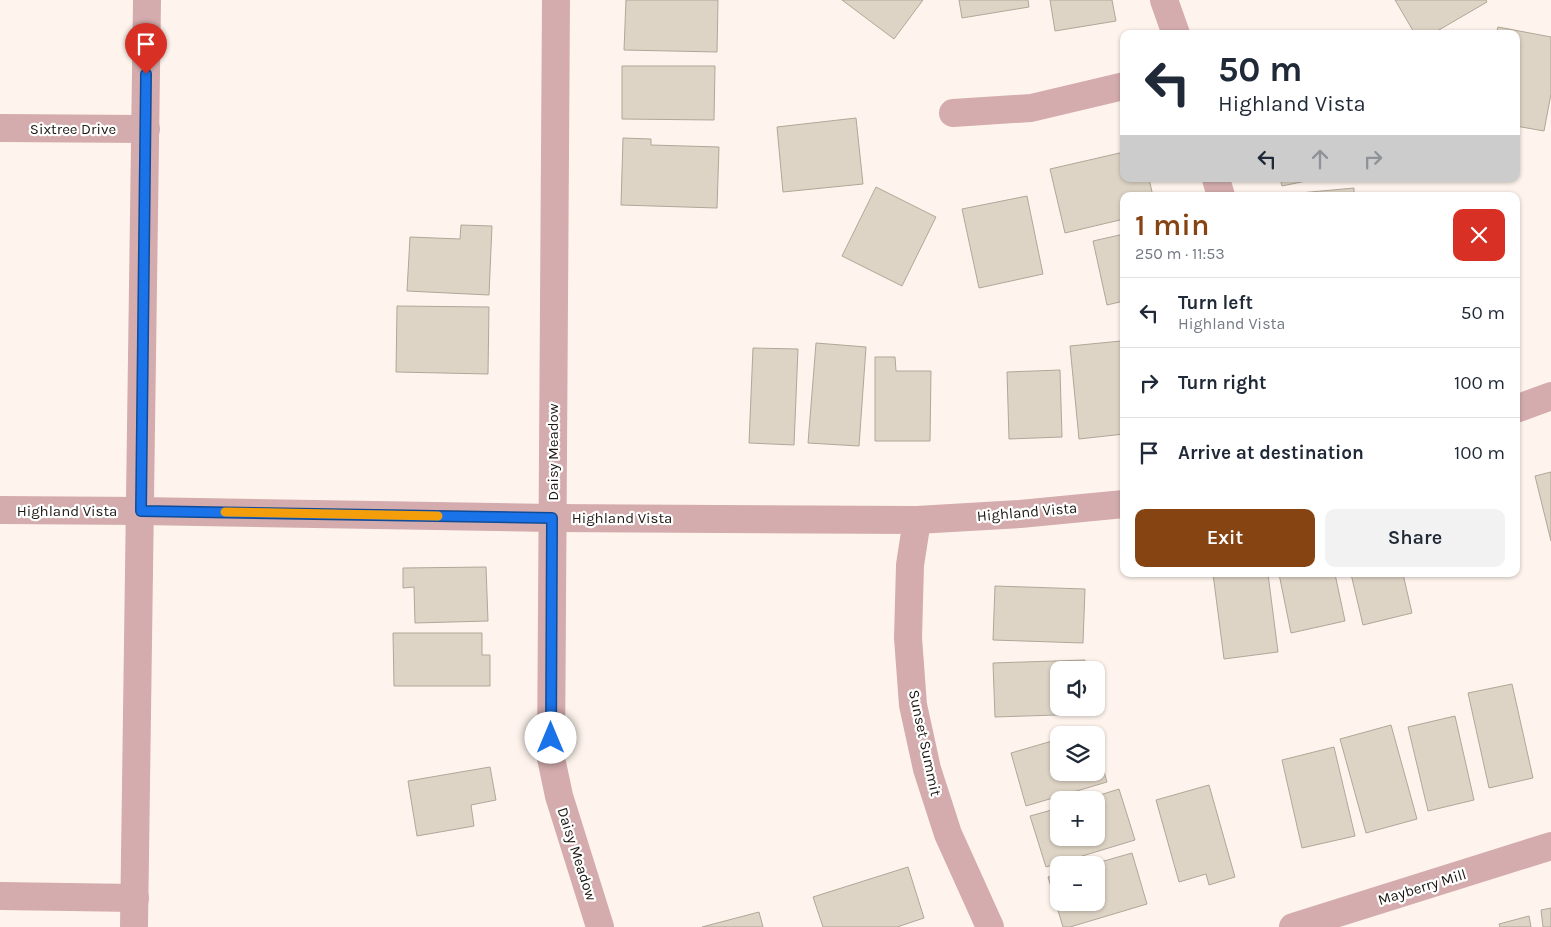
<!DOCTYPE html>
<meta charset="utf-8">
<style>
body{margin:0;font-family:Karla,sans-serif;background:#f2f2f3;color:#1f2937;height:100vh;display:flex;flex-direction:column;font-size:19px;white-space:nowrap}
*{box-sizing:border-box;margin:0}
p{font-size:16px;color:#747a83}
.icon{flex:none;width:28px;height:28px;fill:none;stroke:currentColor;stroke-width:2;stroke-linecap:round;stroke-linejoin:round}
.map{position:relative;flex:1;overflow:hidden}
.sheet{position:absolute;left:1120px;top:192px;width:400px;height:385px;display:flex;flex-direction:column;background:#fff;border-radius:10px;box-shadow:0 1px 4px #0004}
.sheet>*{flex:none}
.banner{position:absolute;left:1120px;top:30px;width:400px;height:152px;border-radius:10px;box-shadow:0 1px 4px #0004;background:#fff;color:#1f2937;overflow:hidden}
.tools{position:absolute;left:1050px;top:661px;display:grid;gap:10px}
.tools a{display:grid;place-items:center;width:55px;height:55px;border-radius:10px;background:#fff;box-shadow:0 1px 4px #0004;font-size:25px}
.pin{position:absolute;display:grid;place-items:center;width:42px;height:42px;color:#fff;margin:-51px -21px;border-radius:50% 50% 50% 0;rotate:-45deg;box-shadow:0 0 5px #0007}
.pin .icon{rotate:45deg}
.me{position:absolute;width:55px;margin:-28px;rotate:0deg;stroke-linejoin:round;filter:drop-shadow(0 0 4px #0008)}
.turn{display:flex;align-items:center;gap:18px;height:105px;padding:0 15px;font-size:22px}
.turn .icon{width:65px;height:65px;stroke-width:2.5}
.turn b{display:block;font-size:35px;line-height:42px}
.lanes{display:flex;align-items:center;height:48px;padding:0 15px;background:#0003;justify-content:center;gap:25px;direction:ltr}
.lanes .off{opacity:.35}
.round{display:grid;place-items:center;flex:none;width:52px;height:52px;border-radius:10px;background:#f2f2f3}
.summary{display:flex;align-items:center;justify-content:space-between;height:85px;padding:0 15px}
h1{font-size:30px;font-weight:600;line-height:38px;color:#864413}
.cta{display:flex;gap:10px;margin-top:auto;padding:10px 15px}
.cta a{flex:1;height:58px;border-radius:10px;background:#864413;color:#fff;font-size:20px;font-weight:600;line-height:58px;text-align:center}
.cta a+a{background:#f2f2f3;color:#1f2937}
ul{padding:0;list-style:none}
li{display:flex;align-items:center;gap:15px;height:70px;padding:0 15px;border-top:1px solid #e0e1e3}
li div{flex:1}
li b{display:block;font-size:19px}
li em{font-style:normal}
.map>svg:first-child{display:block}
</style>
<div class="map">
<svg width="1551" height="927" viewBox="0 0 1551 927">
<rect width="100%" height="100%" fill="#fef4ed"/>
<g fill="#ded4c5" stroke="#b0a799">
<path d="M 626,0 L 718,0 L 717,52 L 624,50 Z"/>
<path d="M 842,0 L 923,0 L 894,39 Z"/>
<path d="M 959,0 L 1028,0 L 1029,7 L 962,18 Z"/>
<path d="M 1050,0 L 1112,0 L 1116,21 L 1055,31 Z"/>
<path d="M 1395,0 L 1486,0 L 1487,2 L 1432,34 L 1415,34 Z"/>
<path d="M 1498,27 L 1551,37 L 1551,94 L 1544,131 L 1516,126 L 1516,34 L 1496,34 Z"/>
<path d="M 622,66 L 715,66 L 714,120 L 622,119 Z"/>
<path d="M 856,118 L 863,184 L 783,192 L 777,127 Z"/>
<path d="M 623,138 L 651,139 L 651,145 L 719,147 L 717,208 L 621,205 Z"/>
<path d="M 1124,152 L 1124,179 L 1149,179 L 1153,196 L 1124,196 L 1124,219 L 1065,233 L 1050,169 Z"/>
<path d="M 1280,179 L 1316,179 L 1282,186 Z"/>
<path d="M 876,187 L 936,217 L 902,286 L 842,256 Z"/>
<path d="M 1354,188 L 1354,196 L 1289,196 L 1289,194 Z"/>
<path d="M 1027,196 L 1043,274 L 979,288 L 962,209 Z"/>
<path d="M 461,225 L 492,226 L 489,295 L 407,291 L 410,237 L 460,239 Z"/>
<path d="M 1124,234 L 1124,301 L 1107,305 L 1093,241 Z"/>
<path d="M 397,306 L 489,307 L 488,374 L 396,372 Z"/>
<path d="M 1121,341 L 1124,370 L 1124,434 L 1079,439 L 1070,346 Z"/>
<path d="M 816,343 L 866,347 L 859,446 L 808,443 Z"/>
<path d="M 753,348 L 798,349 L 794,445 L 749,443 Z"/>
<path d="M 875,357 L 895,357 L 896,371 L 931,371 L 930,441 L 875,441 Z"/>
<path d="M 1060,370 L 1062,437 L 1009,439 L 1007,372 Z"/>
<path d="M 1551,472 L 1551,541 L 1535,476 Z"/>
<path d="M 486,567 L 488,621 L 415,623 L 414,587 L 403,588 L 403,568 Z"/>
<path d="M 1213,574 L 1268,574 L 1278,652 L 1224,659 Z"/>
<path d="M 1279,574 L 1335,574 L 1345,621 L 1291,633 Z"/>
<path d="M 1351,574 L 1403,574 L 1412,613 L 1363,625 Z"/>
<path d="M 995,586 L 1085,589 L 1083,643 L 993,640 Z"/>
<path d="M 393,633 L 482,633 L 482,655 L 490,655 L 490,686 L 394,686 Z"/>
<path d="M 1085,660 L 1086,670 L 1059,670 L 1059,708 L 1087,708 L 1087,714 L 995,717 L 993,663 Z"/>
<path d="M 1512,684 L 1533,778 L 1489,788 L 1468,693 Z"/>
<path d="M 1455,716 L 1474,800 L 1428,811 L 1408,727 Z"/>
<path d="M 1391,725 L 1417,819 L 1366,833 L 1340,739 Z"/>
<path d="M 1059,739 L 1059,772 L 1096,772 L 1096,762 L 1101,761 L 1107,782 L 1026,806 L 1011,753 Z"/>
<path d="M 1334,747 L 1355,836 L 1302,848 L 1282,760 Z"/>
<path d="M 490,767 L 496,800 L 471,805 L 474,826 L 417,836 L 408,781 Z"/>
<path d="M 1209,785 L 1235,877 L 1209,885 L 1206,874 L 1179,882 L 1156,800 Z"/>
<path d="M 1119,789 L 1135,840 L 1046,867 L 1030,816 L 1059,808 L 1059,838 L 1096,838 L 1096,800 L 1084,800 Z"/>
<path d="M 1132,853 L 1147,904 L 1070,927 L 1063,927 L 1048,877 L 1059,874 L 1059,902 L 1096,902 L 1096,865 L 1090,865 Z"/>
<path d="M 908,867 L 924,918 L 897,927 L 823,927 L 813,897 Z"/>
<path d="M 1551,908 L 1551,927 L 1543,927 L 1541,910 Z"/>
<path d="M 759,912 L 763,927 L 702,927 Z"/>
<path d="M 1529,916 L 1531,927 L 1500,927 L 1499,924 Z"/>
</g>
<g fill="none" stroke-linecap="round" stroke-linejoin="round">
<g stroke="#d4acad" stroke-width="28">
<path d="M 556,0 L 551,758 L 559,796 L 600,927"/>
<path d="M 1164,0 L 1176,34"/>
<path d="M 953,113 L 1031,108 L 1124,86"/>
<path d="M 0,128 L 146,129"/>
<path d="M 1216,179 L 1221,196"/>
<path d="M 1516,409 L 1551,396"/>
<path d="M 0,510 L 141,511 L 552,518 L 917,520 L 1020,514 L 1124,504"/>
<path d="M 917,520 L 910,565 L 908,638 L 913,705 L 927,769 L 948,834 L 990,927"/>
<path d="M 0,896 L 135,898"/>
<path d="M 134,927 L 147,0"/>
<path d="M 1293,927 L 1551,846"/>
</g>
</g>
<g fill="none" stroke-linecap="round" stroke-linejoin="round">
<defs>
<path id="route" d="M 146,74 L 141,511 L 552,518 L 551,738"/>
</defs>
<use href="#route" stroke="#114b97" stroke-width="12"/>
<use href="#route" stroke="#1a73e8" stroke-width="9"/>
<path stroke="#f59e0b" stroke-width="9" d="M 225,512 L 438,516"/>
</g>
<g text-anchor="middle" stroke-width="4.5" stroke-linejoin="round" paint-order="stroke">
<g font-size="15" fill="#1e1814" stroke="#fff">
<text x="73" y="134">Sixtree Drive</text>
<text transform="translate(553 452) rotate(-90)" y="5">Daisy Meadow</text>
<text x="67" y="516">Highland Vista</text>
<text transform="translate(1027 512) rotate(-5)" y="5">Highland Vista</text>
<text x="622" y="523">Highland Vista</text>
<text transform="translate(925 743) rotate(78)" y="5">Sunset Summit</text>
<text transform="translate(577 854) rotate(72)" y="5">Daisy Meadow</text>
<text transform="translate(1422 887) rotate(-17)" y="5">Mayberry Mill</text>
</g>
</g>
</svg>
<div class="tools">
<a><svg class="icon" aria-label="sound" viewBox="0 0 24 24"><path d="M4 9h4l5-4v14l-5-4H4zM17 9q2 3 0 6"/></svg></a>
<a><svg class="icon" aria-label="layers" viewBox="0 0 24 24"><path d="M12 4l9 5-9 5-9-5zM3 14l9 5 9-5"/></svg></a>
<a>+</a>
<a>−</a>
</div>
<div class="pin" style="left:146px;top:74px;background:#d93025"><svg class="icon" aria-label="arrive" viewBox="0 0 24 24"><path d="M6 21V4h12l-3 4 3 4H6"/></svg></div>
<svg class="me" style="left:551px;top:738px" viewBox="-20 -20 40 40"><circle r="19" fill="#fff"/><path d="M0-13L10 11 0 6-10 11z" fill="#1a73e8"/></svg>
<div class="banner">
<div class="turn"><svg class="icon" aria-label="left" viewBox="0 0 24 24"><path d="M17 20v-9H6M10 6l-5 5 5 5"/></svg><div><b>50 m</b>Highland Vista</div></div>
<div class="lanes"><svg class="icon" aria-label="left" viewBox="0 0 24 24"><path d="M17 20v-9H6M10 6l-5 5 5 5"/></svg><svg class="icon off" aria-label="ahead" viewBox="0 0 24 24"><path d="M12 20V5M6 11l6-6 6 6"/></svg><svg class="icon off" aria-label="right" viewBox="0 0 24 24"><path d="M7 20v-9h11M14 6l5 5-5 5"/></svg></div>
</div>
<section class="sheet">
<div class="summary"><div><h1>1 min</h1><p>250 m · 11:53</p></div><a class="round" style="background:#d93025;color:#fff"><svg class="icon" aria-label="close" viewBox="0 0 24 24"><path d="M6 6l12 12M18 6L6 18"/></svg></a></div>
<ul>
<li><svg class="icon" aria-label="left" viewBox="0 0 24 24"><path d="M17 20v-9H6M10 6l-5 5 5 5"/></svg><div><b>Turn left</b><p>Highland Vista</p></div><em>50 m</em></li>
<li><svg class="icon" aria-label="right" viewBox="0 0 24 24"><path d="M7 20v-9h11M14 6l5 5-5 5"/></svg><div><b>Turn right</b></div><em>100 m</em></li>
<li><svg class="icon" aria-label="arrive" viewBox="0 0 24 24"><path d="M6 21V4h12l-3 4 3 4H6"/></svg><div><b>Arrive at destination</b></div><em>100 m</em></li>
</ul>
<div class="cta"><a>Exit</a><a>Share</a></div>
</section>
</div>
